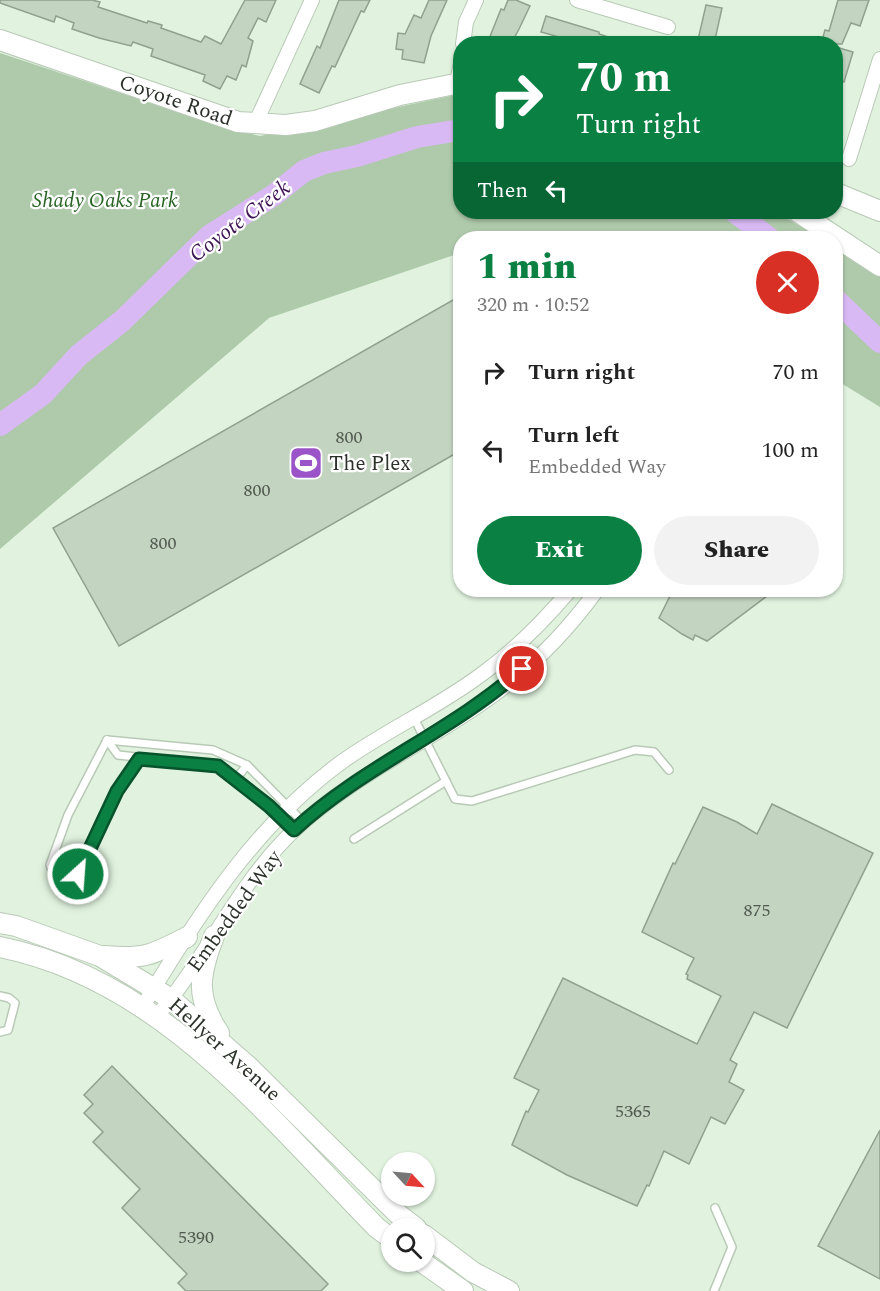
<!DOCTYPE html>
<meta charset="utf-8">
<style>
body{margin:0;font-family:Spectral,serif;background:#f2f2f2;color:#222;height:100vh;display:flex;flex-direction:column;font-size:22px;white-space:nowrap}
*{box-sizing:border-box;margin:0}
p{font-size:20px;color:#767676}
.icon{flex:none;width:33px;height:33px;fill:none;stroke:currentColor;stroke-width:2;stroke-linecap:round;stroke-linejoin:round}
.map{position:relative;flex:1;overflow:hidden}
.panel{position:absolute;left:453px;top:231px;width:390px;height:366px;display:flex;flex-direction:column;background:#fff;border-radius:24px;box-shadow:0 2px 4px #0004}
.panel>*{flex:none}
.guide{position:absolute;left:453px;top:36px;width:390px;height:183px;border-radius:24px;box-shadow:0 2px 4px #0004;background:#0b8043;color:#fff;overflow:hidden}
.needle{width:39px;rotate:116deg}
.controls{position:absolute;left:381px;top:1152px;display:grid;gap:12px}
.controls a{display:grid;place-items:center;width:54px;height:54px;border-radius:50%;background:#fff;box-shadow:0 2px 4px #0004;font-size:30px}
.pin{position:absolute;display:grid;place-items:center;width:51px;height:51px;color:#fff;margin:-26px;border:3px solid #fff;border-radius:50%;box-shadow:0 2px 6px #0007}
.me{position:absolute;width:66px;margin:-33px;rotate:26deg;stroke-linejoin:round;filter:drop-shadow(0 0 4px #0008)}
.turn{display:flex;align-items:center;gap:21px;height:126px;padding:0 24px;font-size:27px}
.turn .icon{width:78px;height:78px;stroke-width:2.5}
.turn b{display:block;font-size:42px;line-height:51px}
.then{display:flex;align-items:center;height:57px;padding:0 24px;background:#0003;gap:12px;font-size:22px}
.round{display:grid;place-items:center;flex:none;width:63px;height:63px;border-radius:32px;background:#f2f2f2}
.headline{display:flex;align-items:center;justify-content:space-between;height:102px;padding:0 24px}
h1{font-size:36px;font-weight:800;line-height:45px;color:#0b8043}
.action{display:flex;gap:12px;margin-top:auto;padding:12px 24px}
.action a{flex:1;height:69px;border-radius:36px;background:#0b8043;color:#fff;font-size:24px;font-weight:800;line-height:69px;text-align:center}
.action a+a{background:#f2f2f2;color:#222}
ul{padding:0;list-style:none}
li{display:flex;align-items:center;gap:18px;height:78px;padding:0 24px}
li div{flex:1}
li b{display:block;font-size:22px}
li em{font-style:normal}
.map>svg:first-child{display:block}
</style>
<div class="map">
<svg width="880" height="1291" viewBox="0 0 880 1291">
<rect width="100%" height="100%" fill="#e1f3df"/>
<g fill="#aecaab">
<path d="M 0,53 L 229,129 L 260,136 L 460,94 L 460,212 L 776,212 L 820,238 L 460,238 L 460,253 L 269,318 L 0,549 Z"/>
<path d="M 836,248 L 880,275 L 880,407 L 836,380 Z"/>
</g>
<g fill="none" stroke-linecap="round" stroke-linejoin="round">
<g stroke="#d9b9f3" stroke-width="22">
<path d="M 735,212 L 769,238"/>
<path d="M 836,300 L 880,342"/>
<path d="M 0,425 L 43,394 L 79,355 L 122,321 L 209,236 L 274,195 L 304,171 L 324,163 L 357,156 L 417,137 L 460,130"/>
</g>
</g>
<g fill="#c3d4c1" stroke="#90a18e" stroke-width="1.5">
<path d="M 0,0 L 92,0 L 100,2 L 98,7 L 147,23 L 148,21 L 162,25 L 161,28 L 201,42 L 205,36 L 221,44 L 245,0 L 276,0 L 266,22 L 258,18 L 248,38 L 253,41 L 246,67 L 242,65 L 236,80 L 227,76 L 220,89 L 203,81 L 205,75 L 151,56 L 153,49 L 133,42 L 131,46 L 99,38 L 72,29 L 74,23 L 56,16 L 54,22 L 0,3 Z"/>
<path d="M 339,0 L 370,0 L 364,12 L 361,11 L 335,67 L 332,66 L 319,93 L 300,84 L 317,46 L 320,48 Z"/>
<path d="M 429,0 L 447,0 L 431,36 L 424,63 L 402,59 L 403,50 L 396,49 L 398,33 L 405,34 L 414,15 L 421,18 Z"/>
<path d="M 508,0 L 516,0 L 530,6 L 519,29 L 511,44 L 487,44 L 501,9 L 504,10 Z"/>
<path d="M 838,0 L 869,0 L 860,26 L 851,23 L 842,44 L 821,44 L 825,30 L 829,31 Z"/>
<path d="M 706,5 L 722,8 L 714,44 L 697,44 Z"/>
<path d="M 546,16 L 599,32 L 599,34 L 621,41 L 621,44 L 569,44 L 570,40 L 541,32 Z"/>
<path d="M 836,47 L 853,52 L 844,82 L 836,79 Z"/>
<path d="M 460,296 L 460,451 L 119,646 L 53,528 Z"/>
<path d="M 673,590 L 775,590 L 707,641 L 695,635 L 693,640 L 682,634 L 659,618 Z"/>
<path d="M 772,804 L 873,853 L 787,1028 L 754,1012 L 730,1060 L 737,1064 L 729,1082 L 744,1090 L 725,1124 L 711,1117 L 689,1164 L 664,1151 L 649,1186 L 647,1185 L 637,1206 L 567,1175 L 512,1145 L 526,1111 L 528,1112 L 539,1090 L 514,1078 L 563,978 L 697,1044 L 721,996 L 687,979 L 688,975 L 686,974 L 694,958 L 642,932 L 673,863 L 675,864 L 703,807 L 737,822 L 757,834 Z"/>
<path d="M 112,1066 L 328,1284 L 321,1291 L 186,1291 L 178,1283 L 187,1274 L 122,1208 L 140,1189 L 93,1142 L 103,1132 L 84,1113 L 93,1104 L 84,1095 Z"/>
<path d="M 880,1130 L 880,1279 L 818,1246 Z"/>
</g>
<g fill="none" stroke-linecap="round" stroke-linejoin="round">
<defs>
<g id="lane">
<path d="M 414,718 L 455,799 L 472,801 L 635,750 L 654,752 L 669,770"/>
<path d="M 107,740 L 68,815 L 50,865 L 53,873 L 72,879 L 78,874 L 117,791 L 139,759"/>
<path d="M 107,740 L 213,750 L 247,765 L 303,822"/>
<path d="M 107,740 L 118,755 L 218,766 L 269,806 L 294,830"/>
<path d="M 236,779 L 247,765"/>
<path d="M 354,839 L 446,781"/>
<path d="M 0,996 L 9,998 L 15,1003 L 8,1030 L 0,1032"/>
<path d="M 714,1291 L 732,1247 L 715,1208"/>
</g>
<g id="street">
<path d="M 577,0 L 668,27"/>
<path d="M 463,44 L 466,22 L 476,0"/>
<path d="M 457,83 L 460,67"/>
<path d="M 255,124 L 312,0"/>
<path d="M 849,159 L 880,59"/>
<path d="M 143,1006 C 198,915 256,824 343,761 C 387,730 438,707 482,674 C 515,650 543,622 570,590"/>
<path d="M 157,1016 C 209,955 241,876 302,823 C 360,772 430,741 492,696 C 532,667 568,630 597,590"/>
</g>
<g id="secondary">
<path d="M 0,40 L 238,122 L 286,125 L 315,121 L 400,95 L 460,83"/>
<path d="M 836,193 L 880,211"/>
<path d="M 798,212 L 880,266"/>
<path d="M 0,923 L 16,926 L 100,956 L 171,999 L 248,1066 L 399,1215 L 416,1228"/>
<path d="M 214,936 C 199,975 195,997 219,1033"/>
<path d="M 0,947 C 161,979 268,1117 377,1228 L 392,1239"/>
<path d="M 105,956 C 144,960 154,954 187,937"/>
<path d="M 424,1235 L 473,1272 L 509,1291"/>
<path d="M 422,1262 L 463,1291"/>
</g>
</defs>
<use href="#lane" stroke="#b8cab6" stroke-width="10"/>
<use href="#street" stroke="#b8cab6" stroke-width="16"/>
<use href="#secondary" stroke="#b8cab6" stroke-width="22"/>
<use href="#lane" stroke="#fff" stroke-width="7"/>
<use href="#street" stroke="#fff" stroke-width="14"/>
<use href="#secondary" stroke="#fff" stroke-width="20"/>
</g>
<g fill="none" stroke-linecap="round" stroke-linejoin="round">
<defs>
<path id="route" d="M 78,874 L 117,791 L 139,759 L 218,766 L 269,806 L 294,830 C 363,766 453,731 522,669"/>
</defs>
<use href="#route" stroke="#07532c" stroke-width="15"/>
<use href="#route" stroke="#0b8043" stroke-width="10"/>
</g>
<defs>
<symbol id="stadium-square" viewBox="-11 -11 22 22"><rect x="-9" y="-9" width="18" height="18" rx="4" fill="#9a54c8" stroke="#fff"/><path d="M0-5a6.5 5 0 1 0 0 10a6.5 5 0 1 0 0-10ZM-3.5-1.8h7v3.6h-7Z" fill="#fff"/></symbol>
</defs>
<g fill-rule="evenodd">
<use href="#stadium-square" x="287" y="444" width="38" height="38"/>
</g>
<g text-anchor="middle" stroke-width="4.5" stroke-linejoin="round" paint-order="stroke">
<g font-size="18" fill="#515a50">
<text x="349" y="443">800</text>
<text x="257" y="496">800</text>
<text x="163" y="549">800</text>
<text x="757" y="916">875</text>
<text x="633" y="1117">5365</text>
<text x="196" y="1243">5390</text>
</g>
<g font-size="21" fill="#2b322a" stroke="#fff">
<text transform="translate(176 100) rotate(19)" y="7">Coyote Road</text>
<text transform="translate(234 911) rotate(-54)" y="7">Embedded Way</text>
<text transform="translate(225 1049) rotate(42)" y="7">Hellyer Avenue</text>
</g>
<g font-size="21" font-style="italic" fill="#286524" stroke="#fff">
<text x="105" y="207">Shady Oaks Park</text>
</g>
<g font-size="21" fill="#2b322a" stroke="#fff" text-anchor="start">
<text x="329" y="470">The Plex</text>
</g>
<g font-size="22" font-style="italic" fill="#3e1456" stroke="#fff">
<text transform="translate(239 220) rotate(-37)" y="8">Coyote Creek</text>
</g>
</g>
</svg>
<div class="controls">
<a><svg class="needle" viewBox="-14 -14 28 28"><path d="M0-13l5 13h-10z" fill="#e53935"/><path d="M0 13l5-13h-10z" fill="#767676"/></svg></a>
<a><svg class="icon" aria-label="search" viewBox="0 0 24 24"><circle cx="10" cy="10" r="6"/><path d="M15 15l6 6"/></svg></a>
</div>
<div class="pin" style="left:522px;top:669px;background:#d93025"><svg class="icon" aria-label="arrive" viewBox="0 0 24 24"><path d="M6 21V4h12l-3 4 3 4H6"/></svg></div>
<svg class="me" style="left:78px;top:874px" viewBox="-20 -20 40 40"><circle r="17" fill="#0b8043" stroke="#fff" stroke-width="3"/><path d="M0-11L8 9 0 5-8 9z" fill="#fff"/></svg>
<div class="guide">
<div class="turn"><svg class="icon" aria-label="right" viewBox="0 0 24 24"><path d="M7 20v-9h11M14 6l5 5-5 5"/></svg><div><b>70 m</b>Turn right</div></div>
<div class="then">Then<svg class="icon" aria-label="left" viewBox="0 0 24 24"><path d="M17 20v-9H6M10 6l-5 5 5 5"/></svg></div>
</div>
<section class="panel">
<div class="headline"><div><h1>1 min</h1><p>320 m · 10:52</p></div><a class="round" style="background:#d93025;color:#fff"><svg class="icon" aria-label="close" viewBox="0 0 24 24"><path d="M6 6l12 12M18 6L6 18"/></svg></a></div>
<ul>
<li><svg class="icon" aria-label="right" viewBox="0 0 24 24"><path d="M7 20v-9h11M14 6l5 5-5 5"/></svg><div><b>Turn right</b></div><em>70 m</em></li>
<li><svg class="icon" aria-label="left" viewBox="0 0 24 24"><path d="M17 20v-9H6M10 6l-5 5 5 5"/></svg><div><b>Turn left</b><p>Embedded Way</p></div><em>100 m</em></li>
</ul>
<div class="action"><a>Exit</a><a>Share</a></div>
</section>
</div>
